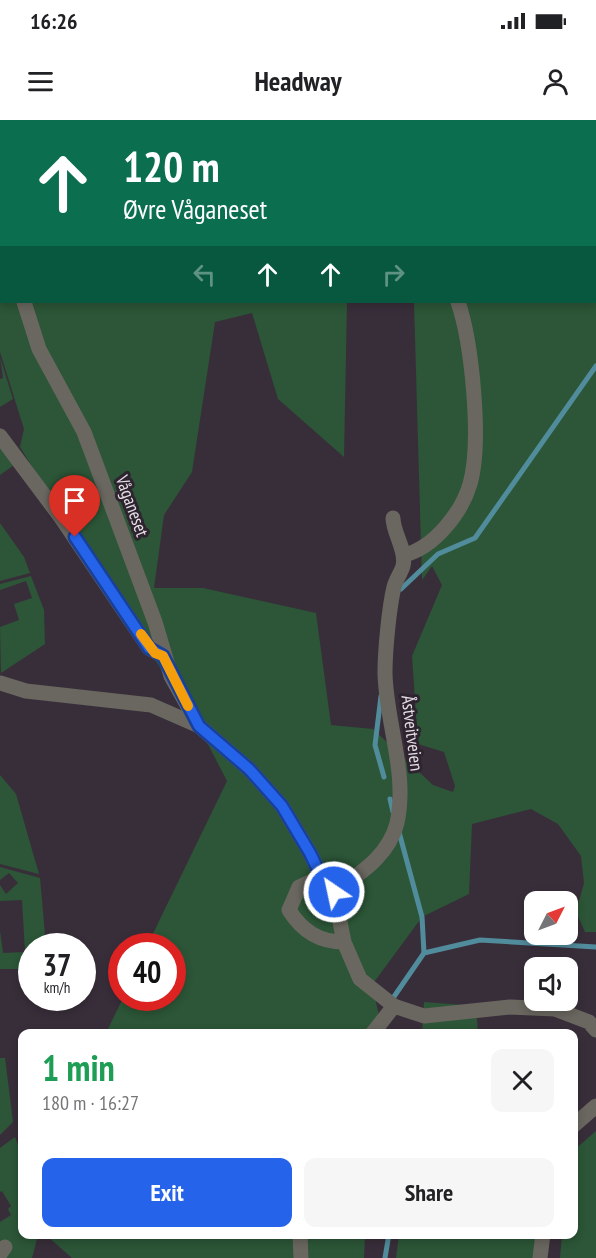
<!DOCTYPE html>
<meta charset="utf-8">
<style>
body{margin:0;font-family:"PT Sans Narrow",sans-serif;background:#f6f6f6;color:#202124;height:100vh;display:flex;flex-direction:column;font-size:22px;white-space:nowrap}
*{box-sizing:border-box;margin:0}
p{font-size:20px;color:#757577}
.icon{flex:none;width:33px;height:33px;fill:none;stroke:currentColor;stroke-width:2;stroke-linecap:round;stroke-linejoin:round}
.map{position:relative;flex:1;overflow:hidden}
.side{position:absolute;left:18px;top:909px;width:560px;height:210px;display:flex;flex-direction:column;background:#fff;border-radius:12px;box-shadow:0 3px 9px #0003}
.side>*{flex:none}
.hud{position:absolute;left:0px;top:0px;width:597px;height:183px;box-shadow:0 3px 9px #0003;background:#0b6e4f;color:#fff;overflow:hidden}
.needle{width:39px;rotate:48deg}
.controls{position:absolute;left:524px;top:771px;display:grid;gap:12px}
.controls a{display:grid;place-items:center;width:54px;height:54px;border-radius:12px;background:#fff;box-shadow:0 3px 9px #0003;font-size:30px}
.speed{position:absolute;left:18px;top:813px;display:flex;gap:12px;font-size:30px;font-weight:700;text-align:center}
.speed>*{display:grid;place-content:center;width:78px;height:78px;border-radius:50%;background:#fff;box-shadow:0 3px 9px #0003;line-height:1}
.speed small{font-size:15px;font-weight:400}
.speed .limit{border:9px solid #d22;background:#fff;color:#111}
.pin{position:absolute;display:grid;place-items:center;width:51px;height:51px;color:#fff;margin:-62px -26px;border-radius:50% 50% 50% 0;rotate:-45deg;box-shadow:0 0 6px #0007}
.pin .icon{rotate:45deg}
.me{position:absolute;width:66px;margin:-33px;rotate:326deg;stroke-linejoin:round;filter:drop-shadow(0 0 4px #0008)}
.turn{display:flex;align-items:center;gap:21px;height:126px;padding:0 24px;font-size:27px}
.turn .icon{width:78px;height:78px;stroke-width:2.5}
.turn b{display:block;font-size:42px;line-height:51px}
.lanes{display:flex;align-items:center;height:57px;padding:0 24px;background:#0003;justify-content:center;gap:30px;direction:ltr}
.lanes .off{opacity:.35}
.round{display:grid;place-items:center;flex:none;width:63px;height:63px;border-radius:12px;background:#f6f6f6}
.overview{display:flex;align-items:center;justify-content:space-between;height:102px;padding:0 24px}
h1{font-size:36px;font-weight:700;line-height:45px;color:#1e9e55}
.button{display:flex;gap:12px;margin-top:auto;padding:12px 24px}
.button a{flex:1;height:69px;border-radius:12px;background:#2563eb;color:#fff;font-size:24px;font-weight:700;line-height:69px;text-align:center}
.button a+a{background:#f6f6f6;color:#202124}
.status{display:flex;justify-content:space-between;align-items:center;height:42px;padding:0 30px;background:#fff;direction:ltr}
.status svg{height:16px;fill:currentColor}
header{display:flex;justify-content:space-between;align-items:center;height:78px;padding:0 24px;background:#fff;font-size:27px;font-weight:700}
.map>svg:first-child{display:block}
</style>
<div class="status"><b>16:26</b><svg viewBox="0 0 49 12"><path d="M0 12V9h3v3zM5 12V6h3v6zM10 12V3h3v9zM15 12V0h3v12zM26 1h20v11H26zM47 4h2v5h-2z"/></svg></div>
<header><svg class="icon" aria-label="menu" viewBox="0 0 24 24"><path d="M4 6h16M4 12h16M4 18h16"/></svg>Headway<svg class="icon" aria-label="person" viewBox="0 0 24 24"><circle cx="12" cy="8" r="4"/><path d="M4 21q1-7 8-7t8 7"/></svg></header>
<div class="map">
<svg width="596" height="1138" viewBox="0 0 596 1138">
<rect width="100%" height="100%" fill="#382e3a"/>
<g fill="#2c5637">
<path d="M 433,0 L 596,0 L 596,812 L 585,812 L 576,792 L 584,763 L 581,736 L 558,704 L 531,689 L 472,704 L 469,774 L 422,797 L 372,865 L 383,913 L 106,913 L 123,878 L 172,878 L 172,826 L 147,826 L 227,661 L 197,603 L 94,448 L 20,327 L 24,309 L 0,232 L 0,8 L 2,182 L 347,182 L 344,337 L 278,279 L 252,193 L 215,202 L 192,352 L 164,395 L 154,468 L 203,468 L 316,493 L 331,605 L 373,609 L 433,665 L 453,672 L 455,666 L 444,632 L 418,624 L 412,536 L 442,465 L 432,446 L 422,460 L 414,182 L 596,182 L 596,2 Z"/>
<path d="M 0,237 L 13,279 L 0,287 L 0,259 L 3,258 Z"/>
<path d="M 0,328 L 14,345 L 0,355 Z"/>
<path d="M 0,403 L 24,437 L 30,453 L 0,461 Z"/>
<path d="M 31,456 L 44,490 L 45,524 L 1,553 L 0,507 L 19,500 L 14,484 L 32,478 L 26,461 L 0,470 L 0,464 Z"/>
<path d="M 0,655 L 16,674 L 39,754 L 0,744 Z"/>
<path d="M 0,747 L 40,758 L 46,826 L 32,826 L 31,849 L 0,849 L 0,811 L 3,833 L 25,832 L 22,780 L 0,781 L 0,765 L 6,774 L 18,763 L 9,753 L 0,760 Z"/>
<path d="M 424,882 L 476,886 L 478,913 L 422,914 Z"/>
<path d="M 0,938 L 5,938 L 13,1002 L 0,1015 Z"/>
<path d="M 596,1011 L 596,1138 L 560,1138 L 562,1115 L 573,1114 L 573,1031 Z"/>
<path d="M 15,1017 L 22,1035 L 22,1114 L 38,1115 L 32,1138 L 0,1138 L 0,1102 L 11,1095 L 8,1089 L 11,1086 L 2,1071 L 0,1072 L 0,1028 Z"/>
<path d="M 541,1114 L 541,1138 L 396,1138 L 399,1115 Z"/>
<path d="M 46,1115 L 365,1115 L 364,1138 L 72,1138 Z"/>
</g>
<path fill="#12687d" stroke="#518c9c" stroke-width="1.5" d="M 0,0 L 115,0 L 2,2 L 1,11 Z"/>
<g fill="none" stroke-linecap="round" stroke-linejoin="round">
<g stroke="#518c9c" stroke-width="5">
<path d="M 401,469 L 438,434 L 475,418 L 596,246"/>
<path d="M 381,576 L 375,625 L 384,657"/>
<path d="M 390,679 L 393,692"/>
<path d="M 399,712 L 422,797 L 424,833"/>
<path d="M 391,881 L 424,833 L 480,820 L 596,827"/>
<path d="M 385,1138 L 389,1114"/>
</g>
<g stroke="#6a6760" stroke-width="15">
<path d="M 386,2 L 386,0"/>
<path d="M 0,107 L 2,112"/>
<path d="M 24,182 L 39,229 L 84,312 L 155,502 L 171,556 L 199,606 L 249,649 L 282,686 L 310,733 L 323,760"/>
<path d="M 0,316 L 62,399 L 149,528 L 163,536"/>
<path d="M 404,435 C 434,428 462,392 470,364 C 482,322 472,223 458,182"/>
<path d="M 0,563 L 26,571 L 151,585 L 199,606"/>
<path d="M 334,772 C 359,754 389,736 397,703 C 408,653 386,603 385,553 C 385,531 389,488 394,467 C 396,459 401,453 403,446 C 407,431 393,413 393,398"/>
<path d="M 344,822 C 319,822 302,811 289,790 L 299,767 L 312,761 L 323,760 L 334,772 L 344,822 L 360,859 L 394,886 L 424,896 L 510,887 L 555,889 L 589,902 L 596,910"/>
<path d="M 372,914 L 394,886"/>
<path d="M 573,1006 L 596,986"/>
<path d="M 300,1114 L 301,1138"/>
<path d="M 0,1134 L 5,1127"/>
<path d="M 540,1138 L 543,1114"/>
</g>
</g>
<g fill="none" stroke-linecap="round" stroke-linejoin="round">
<defs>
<path id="route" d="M 75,417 L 149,528 L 163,536 L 199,606 L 249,649 L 282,686 L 310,733 L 323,760 L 334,772"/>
</defs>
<use href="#route" stroke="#184099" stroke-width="15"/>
<use href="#route" stroke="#2563eb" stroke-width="10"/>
<path stroke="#f59e0b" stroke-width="10" d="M 141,514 L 155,533 L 163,536 L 188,586"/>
</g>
<g text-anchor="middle" stroke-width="6" stroke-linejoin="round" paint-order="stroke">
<g font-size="18" fill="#e5dfe6" stroke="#2e2430">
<text transform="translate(132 386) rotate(70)" y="6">Våganeset</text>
<text transform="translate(412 613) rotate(83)" y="6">Åstveitveien</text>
</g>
</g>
</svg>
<div class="controls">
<a><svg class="needle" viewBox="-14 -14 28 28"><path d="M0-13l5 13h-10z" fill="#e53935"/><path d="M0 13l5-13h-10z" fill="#757577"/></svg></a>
<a><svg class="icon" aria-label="sound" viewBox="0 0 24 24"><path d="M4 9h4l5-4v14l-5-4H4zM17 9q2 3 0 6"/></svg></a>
</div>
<div class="speed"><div>37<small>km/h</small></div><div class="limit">40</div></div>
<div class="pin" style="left:75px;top:417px;background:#d93025"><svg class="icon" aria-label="arrive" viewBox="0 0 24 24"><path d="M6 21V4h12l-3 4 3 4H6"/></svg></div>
<svg class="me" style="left:334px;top:772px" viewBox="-20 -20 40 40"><circle r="17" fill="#2563eb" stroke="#fff" stroke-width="3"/><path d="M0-11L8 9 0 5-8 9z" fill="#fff"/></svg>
<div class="hud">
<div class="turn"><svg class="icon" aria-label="ahead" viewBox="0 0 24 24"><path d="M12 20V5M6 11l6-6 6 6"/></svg><div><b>120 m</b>Øvre Våganeset</div></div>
<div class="lanes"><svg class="icon off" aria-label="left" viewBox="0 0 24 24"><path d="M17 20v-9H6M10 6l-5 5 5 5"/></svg><svg class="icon" aria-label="ahead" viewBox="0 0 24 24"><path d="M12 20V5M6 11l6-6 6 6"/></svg><svg class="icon" aria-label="ahead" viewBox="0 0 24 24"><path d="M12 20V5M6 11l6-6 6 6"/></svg><svg class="icon off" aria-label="right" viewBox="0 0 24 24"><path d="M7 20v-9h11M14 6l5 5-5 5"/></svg></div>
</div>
<section class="side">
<div class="overview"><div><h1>1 min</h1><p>180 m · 16:27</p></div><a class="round"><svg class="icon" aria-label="close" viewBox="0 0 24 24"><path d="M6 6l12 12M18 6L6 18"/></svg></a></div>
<div class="button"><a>Exit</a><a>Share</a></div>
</section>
</div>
